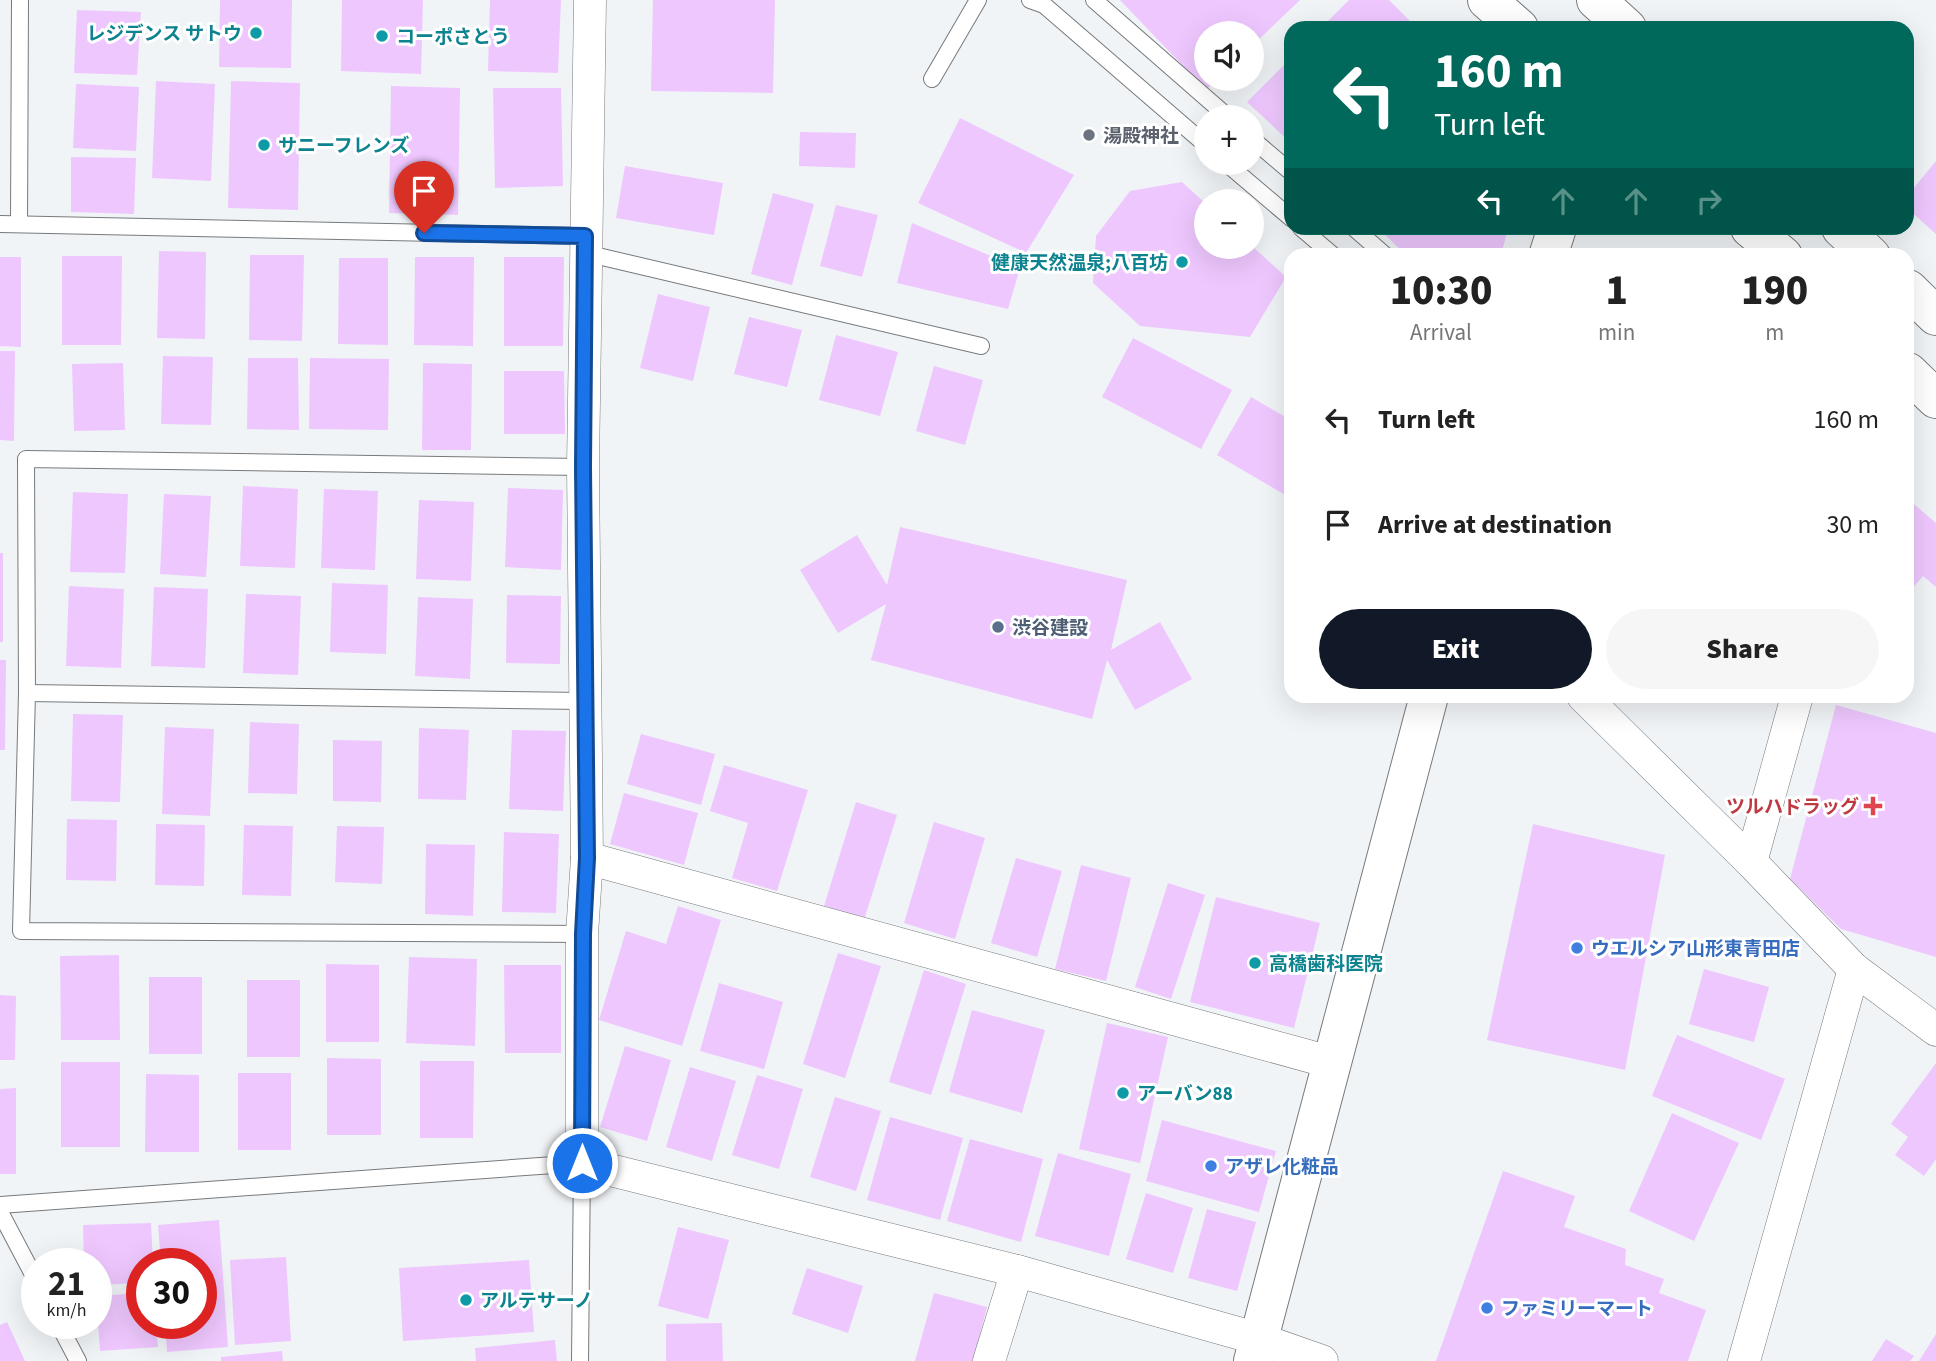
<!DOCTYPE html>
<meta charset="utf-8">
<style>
body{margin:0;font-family:"Source Sans 3","Noto Sans JP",sans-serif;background:#f6f6f6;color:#222;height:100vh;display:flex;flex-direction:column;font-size:26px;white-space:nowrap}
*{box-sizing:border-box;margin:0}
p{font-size:23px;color:#767676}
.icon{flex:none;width:38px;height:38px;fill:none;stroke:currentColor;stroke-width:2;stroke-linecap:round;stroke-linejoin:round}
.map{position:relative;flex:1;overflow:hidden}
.side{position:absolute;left:1284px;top:248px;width:630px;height:455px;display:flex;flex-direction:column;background:#fff;border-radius:21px;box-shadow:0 7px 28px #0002}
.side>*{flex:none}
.banner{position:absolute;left:1284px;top:21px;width:630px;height:214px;border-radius:21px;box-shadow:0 7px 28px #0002;background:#00695c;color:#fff;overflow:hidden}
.fabs{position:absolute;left:1194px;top:21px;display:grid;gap:14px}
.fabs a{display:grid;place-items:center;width:70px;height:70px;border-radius:50%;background:#fff;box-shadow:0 7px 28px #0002;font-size:35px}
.speed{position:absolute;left:21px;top:1248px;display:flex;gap:14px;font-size:35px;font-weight:700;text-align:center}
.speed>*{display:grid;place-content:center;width:91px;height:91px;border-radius:50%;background:#fff;box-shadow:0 7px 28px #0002;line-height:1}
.speed small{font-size:18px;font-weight:400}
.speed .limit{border:10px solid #d22;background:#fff;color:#111}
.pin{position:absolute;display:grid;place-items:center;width:60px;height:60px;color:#fff;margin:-72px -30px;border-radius:50% 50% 50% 0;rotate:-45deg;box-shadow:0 0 7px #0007}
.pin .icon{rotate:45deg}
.me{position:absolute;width:77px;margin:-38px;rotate:0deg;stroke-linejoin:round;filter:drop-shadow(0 0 5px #0008)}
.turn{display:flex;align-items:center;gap:24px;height:147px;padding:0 35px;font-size:32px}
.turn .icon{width:91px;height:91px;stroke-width:2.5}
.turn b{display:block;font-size:49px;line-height:60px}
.lanes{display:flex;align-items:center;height:66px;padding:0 35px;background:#0003;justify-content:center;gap:35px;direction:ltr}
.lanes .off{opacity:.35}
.eta{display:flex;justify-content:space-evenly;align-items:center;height:119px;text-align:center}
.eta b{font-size:42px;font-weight:800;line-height:49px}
.button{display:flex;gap:14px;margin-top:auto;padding:14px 35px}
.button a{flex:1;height:80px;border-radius:42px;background:#111827;color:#fff;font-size:28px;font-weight:800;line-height:80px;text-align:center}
.button a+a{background:#f6f6f6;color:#222}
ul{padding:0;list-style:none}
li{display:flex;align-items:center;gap:21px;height:105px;padding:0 35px}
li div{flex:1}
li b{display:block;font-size:26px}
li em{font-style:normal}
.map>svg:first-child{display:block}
</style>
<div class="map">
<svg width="1936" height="1361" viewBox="0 0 1936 1361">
<rect width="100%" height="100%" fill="#f1f4f7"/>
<g fill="#eec7fe">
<path d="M 220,0 L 292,0 L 291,68 L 219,67 Z"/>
<path d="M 342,0 L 423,0 L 421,74 L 341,71 Z"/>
<path d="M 490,0 L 561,0 L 558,73 L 488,71 Z"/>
<path d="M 653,0 L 775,0 L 773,93 L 651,91 Z"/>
<path d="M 1120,0 L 1300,0 L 1251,47 L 1251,33 L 1206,33 L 1206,79 L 1218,79 L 1206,90 Z"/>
<path d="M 1349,0 L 1389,0 L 1417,28 L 1321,28 Z"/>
<path d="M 77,10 L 141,12 L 137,75 L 74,73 Z"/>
<path d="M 1292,57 L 1292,144 L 1247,102 Z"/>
<path d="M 156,81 L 215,84 L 211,181 L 152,178 Z"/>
<path d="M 231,81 L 300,83 L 298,210 L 228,208 Z"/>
<path d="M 76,84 L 139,87 L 136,151 L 73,148 Z"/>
<path d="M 391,86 L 460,88 L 458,215 L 389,213 Z"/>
<path d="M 493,88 L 561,88 L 563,186 L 495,188 Z"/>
<path d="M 960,118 L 1074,175 L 1026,253 L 918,203 Z"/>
<path d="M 800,132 L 856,133 L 855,168 L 799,166 Z"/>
<path d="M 71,157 L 136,158 L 134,214 L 71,212 Z"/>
<path d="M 1936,161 L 1936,234 L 1908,209 L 1908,195 Z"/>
<path d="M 625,166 L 723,183 L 714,235 L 616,218 Z"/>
<path d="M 1182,182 L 1206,204 L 1206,247 L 1251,247 L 1251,245 L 1286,277 L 1250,337 L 1140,326 L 1093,283 L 1096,236 L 1130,191 Z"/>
<path d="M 773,193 L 814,204 L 792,285 L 751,274 Z"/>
<path d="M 836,205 L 878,215 L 862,277 L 820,266 Z"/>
<path d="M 912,223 L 1020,268 L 1008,309 L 897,283 Z"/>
<path d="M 1378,228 L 1508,228 L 1501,256 L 1407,256 Z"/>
<path d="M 159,251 L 206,252 L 205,339 L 157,338 Z"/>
<path d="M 250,255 L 304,255 L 302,341 L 249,340 Z"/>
<path d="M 62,256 L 122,256 L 121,345 L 62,345 Z"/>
<path d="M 0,257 L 21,257 L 21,347 L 0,346 Z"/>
<path d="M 415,257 L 474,257 L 473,346 L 414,345 Z"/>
<path d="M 504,257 L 564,257 L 563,346 L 504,346 Z"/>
<path d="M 339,258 L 388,258 L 388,345 L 338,344 Z"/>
<path d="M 658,294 L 710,307 L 693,381 L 640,368 Z"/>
<path d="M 749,317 L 802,330 L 787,387 L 734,374 Z"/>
<path d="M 836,335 L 898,352 L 880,416 L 819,400 Z"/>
<path d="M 1133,338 L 1232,390 L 1201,449 L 1102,397 Z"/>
<path d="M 0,351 L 15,351 L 14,441 L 0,440 Z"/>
<path d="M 163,356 L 213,357 L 211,425 L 161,424 Z"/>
<path d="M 248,358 L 298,358 L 299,430 L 247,429 Z"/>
<path d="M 310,358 L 389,359 L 388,430 L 309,429 Z"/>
<path d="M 123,363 L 125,430 L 74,431 L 72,364 Z"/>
<path d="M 423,363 L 472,364 L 471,450 L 422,450 Z"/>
<path d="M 934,366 L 983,380 L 965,445 L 916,431 Z"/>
<path d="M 504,371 L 564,371 L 565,434 L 504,434 Z"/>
<path d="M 1251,397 L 1292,421 L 1292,499 L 1217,455 Z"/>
<path d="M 243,486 L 298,489 L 295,568 L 240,566 Z"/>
<path d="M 508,488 L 563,490 L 561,570 L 505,567 Z"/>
<path d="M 324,489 L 378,491 L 375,570 L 321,568 Z"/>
<path d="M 73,492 L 128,494 L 125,573 L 70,572 Z"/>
<path d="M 164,494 L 211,496 L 206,577 L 160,574 Z"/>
<path d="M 1908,499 L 1936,523 L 1936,587 L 1923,576 L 1908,594 Z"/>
<path d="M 419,500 L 474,502 L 471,581 L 416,579 Z"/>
<path d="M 900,527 L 1127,580 L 1111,650 L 1160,622 L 1192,679 L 1135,710 L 1107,660 L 1092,719 L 871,660 L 886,604 L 838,633 L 800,570 L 857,535 L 887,585 Z"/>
<rect x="0" y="553" width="3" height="89"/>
<path d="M 332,583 L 388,585 L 386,654 L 330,652 Z"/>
<path d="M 69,586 L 124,589 L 121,668 L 66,666 Z"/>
<path d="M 154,587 L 208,589 L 205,668 L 151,666 Z"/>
<path d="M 246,594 L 301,596 L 298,675 L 243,673 Z"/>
<path d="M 507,595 L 561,596 L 560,664 L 506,663 Z"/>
<path d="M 418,597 L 473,599 L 470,679 L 415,676 Z"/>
<path d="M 0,660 L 6,660 L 5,750 L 0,750 Z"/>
<path d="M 1836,705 L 1936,733 L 1936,957 L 1841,929 L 1790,879 Z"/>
<path d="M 73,714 L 123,715 L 120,802 L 71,801 Z"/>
<path d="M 250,722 L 299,724 L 297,794 L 248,793 Z"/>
<path d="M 165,727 L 214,729 L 210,816 L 162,814 Z"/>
<path d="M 419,728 L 469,730 L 466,800 L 418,799 Z"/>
<path d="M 512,730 L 566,731 L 563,811 L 509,809 Z"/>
<path d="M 641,734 L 715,754 L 701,805 L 627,784 Z"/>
<path d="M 333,740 L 382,741 L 381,802 L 333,801 Z"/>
<path d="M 724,765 L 808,790 L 777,891 L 732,878 L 748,823 L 710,811 Z"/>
<path d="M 624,793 L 698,813 L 684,865 L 610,844 Z"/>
<path d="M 856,802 L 897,815 L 864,920 L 824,906 Z"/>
<path d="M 67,819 L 117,820 L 116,881 L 66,880 Z"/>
<path d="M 934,822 L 985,838 L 955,939 L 904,923 Z"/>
<path d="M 156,824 L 205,825 L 204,886 L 155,885 Z"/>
<path d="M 1533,824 L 1665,855 L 1625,1070 L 1487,1040 Z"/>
<path d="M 244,825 L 293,826 L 291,896 L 242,895 Z"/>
<path d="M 337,826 L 384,827 L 382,884 L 335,882 Z"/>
<path d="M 504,832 L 559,834 L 556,913 L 502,912 Z"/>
<path d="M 426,844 L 475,845 L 473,916 L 425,914 Z"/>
<path d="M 1016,858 L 1062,871 L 1037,957 L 991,943 Z"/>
<path d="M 1081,865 L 1131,878 L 1106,981 L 1055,969 Z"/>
<path d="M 1168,883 L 1205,895 L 1171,999 L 1135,987 Z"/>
<path d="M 1216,897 L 1320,923 L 1294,1028 L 1190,1002 Z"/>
<path d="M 678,906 L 721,920 L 682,1046 L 599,1020 L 626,931 L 666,944 Z"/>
<path d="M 838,953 L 881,966 L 845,1078 L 803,1064 Z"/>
<path d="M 119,955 L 120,1040 L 61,1040 L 60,956 Z"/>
<path d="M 409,957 L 477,959 L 475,1046 L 406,1043 Z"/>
<path d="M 326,964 L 379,965 L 379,1042 L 326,1042 Z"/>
<path d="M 504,965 L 561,965 L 561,1053 L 505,1053 Z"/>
<path d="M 1704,969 L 1769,987 L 1754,1042 L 1689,1024 Z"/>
<path d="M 924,970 L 966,984 L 931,1095 L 889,1082 Z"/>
<rect x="149" y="977" width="53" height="77"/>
<rect x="247" y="980" width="53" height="77"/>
<path d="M 719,983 L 783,1002 L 764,1069 L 700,1051 Z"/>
<path d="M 0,995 L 16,996 L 15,1060 L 0,1060 Z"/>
<path d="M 972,1010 L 1045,1030 L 1022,1113 L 949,1092 Z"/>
<path d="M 1107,1023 L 1168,1037 L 1140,1163 L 1079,1149 Z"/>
<path d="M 1677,1035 L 1785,1079 L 1761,1140 L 1652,1096 Z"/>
<path d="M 625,1046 L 671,1060 L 647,1141 L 600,1127 Z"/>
<path d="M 327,1058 L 381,1059 L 381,1135 L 327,1135 Z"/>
<path d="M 420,1061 L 474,1061 L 473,1138 L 420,1138 Z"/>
<rect x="61" y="1062" width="59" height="85"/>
<path d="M 1936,1063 L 1936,1159 L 1924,1176 L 1895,1155 L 1908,1137 L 1891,1124 Z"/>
<path d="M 690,1067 L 736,1081 L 712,1161 L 666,1147 Z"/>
<rect x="238" y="1073" width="53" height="77"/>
<path d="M 146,1074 L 199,1075 L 199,1152 L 145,1152 Z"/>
<path d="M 757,1075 L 803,1089 L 779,1169 L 732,1155 Z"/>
<path d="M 16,1088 L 16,1174 L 0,1174 L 0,1089 Z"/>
<path d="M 835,1097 L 881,1111 L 856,1191 L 810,1177 Z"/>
<path d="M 1672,1113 L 1739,1143 L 1694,1241 L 1629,1211 Z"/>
<path d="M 890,1117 L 963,1138 L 940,1220 L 867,1200 Z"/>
<path d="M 1162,1120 L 1276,1151 L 1259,1212 L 1146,1181 Z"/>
<path d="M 970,1139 L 1043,1159 L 1021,1242 L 947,1221 Z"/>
<path d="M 1058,1153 L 1131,1174 L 1109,1256 L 1035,1236 Z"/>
<path d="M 1503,1171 L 1575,1196 L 1564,1227 L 1626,1249 L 1625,1265 L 1664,1279 L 1659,1293 L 1706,1310 L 1688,1361 L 1436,1361 Z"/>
<path d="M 1146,1193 L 1193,1208 L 1173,1273 L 1126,1259 Z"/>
<path d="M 1207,1209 L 1256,1222 L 1237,1291 L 1188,1278 Z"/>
<path d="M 219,1220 L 228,1347 L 167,1352 L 165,1323 L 201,1323 L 201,1264 L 161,1264 L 158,1225 Z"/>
<path d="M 151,1223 L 153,1264 L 142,1264 L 142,1283 L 96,1285 L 96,1264 L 84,1264 L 83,1225 Z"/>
<path d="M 678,1227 L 729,1240 L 708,1319 L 658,1306 Z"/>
<path d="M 286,1257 L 291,1341 L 235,1345 L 230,1260 Z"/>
<path d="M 529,1260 L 534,1332 L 403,1341 L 399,1268 Z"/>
<path d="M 807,1268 L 863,1286 L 848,1333 L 792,1314 Z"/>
<path d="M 142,1293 L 142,1323 L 156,1323 L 158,1347 L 100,1351 L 96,1296 Z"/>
<path d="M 934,1293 L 987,1307 L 973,1361 L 915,1361 Z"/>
<path d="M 7,1322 L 25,1361 L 0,1361 L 0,1325 Z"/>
<path d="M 722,1323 L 723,1361 L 666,1361 L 666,1324 Z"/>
<path d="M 1936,1334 L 1936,1361 L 1919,1361 Z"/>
<path d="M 1886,1339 L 1914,1356 L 1910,1361 L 1872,1361 Z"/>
<path d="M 555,1340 L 557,1361 L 476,1361 L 475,1348 Z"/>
<path d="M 282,1351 L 283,1361 L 221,1361 L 221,1357 Z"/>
</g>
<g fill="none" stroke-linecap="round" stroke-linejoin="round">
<defs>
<g id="lane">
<path d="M 1030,0 L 1044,5 L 1206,145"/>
<path d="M 1094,0 L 1228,117"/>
<path d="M 932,79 L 978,0"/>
<path d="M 1251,138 L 1292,173"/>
<path d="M 1226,163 L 1292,219"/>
<path d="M 0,224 L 585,236"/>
<path d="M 19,224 L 20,0"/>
<path d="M 1301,228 L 1334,256"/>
<path d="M 1354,228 L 1386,256"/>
<path d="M 585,253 L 981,346"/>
<path d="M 27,693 L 584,701"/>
<path d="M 582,934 L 21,931 L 27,693 L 26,459 L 583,467"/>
<path d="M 0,1205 L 582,1163 L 580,1361"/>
<path d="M 0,1212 L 37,1282"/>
<path d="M 58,1323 L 78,1361"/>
</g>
<g id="street">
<path d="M 590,0 L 583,467 L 587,858 L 582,934 L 582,1163 L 1017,1271 L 1259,1339 L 1322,1361"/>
<path d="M 1583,696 L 1751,862 L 1854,969 L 1936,1030"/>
<path d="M 587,858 L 1330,1062"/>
<path d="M 1751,862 L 1797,696"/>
<path d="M 989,1361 L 1017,1271"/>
<path d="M 1744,1361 L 1854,969"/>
</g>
<g id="secondary">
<path d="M 1548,256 L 1557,228"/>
<path d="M 1253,1361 L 1429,696"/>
</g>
<g id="highway">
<path d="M 1487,0 L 1519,28"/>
<path d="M 1596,0 L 1627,28"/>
<path d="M 1750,228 L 1783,256"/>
<path d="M 1841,228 L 1871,256"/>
<path d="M 1908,289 L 1936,316"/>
<path d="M 1908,372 L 1936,399"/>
</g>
</defs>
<use href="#lane" stroke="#777a7c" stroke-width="18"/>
<use href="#street" stroke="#777a7c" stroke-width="33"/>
<use href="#secondary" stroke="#777a7c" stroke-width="40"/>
<use href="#highway" stroke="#777a7c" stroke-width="40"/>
<use href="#lane" stroke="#fff" stroke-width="16"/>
<use href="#street" stroke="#fff" stroke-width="32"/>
<use href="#secondary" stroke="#fff" stroke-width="38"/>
<use href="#highway" stroke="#fff" stroke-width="38"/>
</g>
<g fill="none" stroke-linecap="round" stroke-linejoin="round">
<defs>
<path id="route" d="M 424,233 L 585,236 L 583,467 L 587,858 L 583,934 L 582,1163"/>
</defs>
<use href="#route" stroke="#114b97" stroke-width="18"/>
<use href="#route" stroke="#1a73e8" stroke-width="12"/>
</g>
<g fill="#0f9aa8" stroke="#fff" stroke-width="2.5">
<circle cx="256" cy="33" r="7"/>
<circle cx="382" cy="36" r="7"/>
<circle cx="264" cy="145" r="7"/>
<circle cx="1182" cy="262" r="7"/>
<circle cx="1255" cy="963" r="7"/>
<circle cx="1123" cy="1093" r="7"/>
<circle cx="466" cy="1300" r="7"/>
</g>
<circle fill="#6b7280" stroke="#fff" stroke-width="2.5" cx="1089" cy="135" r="7"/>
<circle fill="#5c6f8a" stroke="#fff" stroke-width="2.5" cx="998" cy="627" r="7"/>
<path fill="#e0444e" stroke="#fff" stroke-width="2.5" d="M1869.5 795.5h7v7h7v7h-7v7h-7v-7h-7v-7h7z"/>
<g fill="#3f7fe0" stroke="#fff" stroke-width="2.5">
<circle cx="1577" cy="948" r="7"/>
<circle cx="1211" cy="1166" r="7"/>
<circle cx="1487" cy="1308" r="7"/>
</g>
<g text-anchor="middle" stroke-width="6" stroke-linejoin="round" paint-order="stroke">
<g font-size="19" font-weight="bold" fill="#0d838f" stroke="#fff" text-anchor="start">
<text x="242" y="40" text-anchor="end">レジデンス サトウ</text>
<text x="396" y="43">コーポさとう</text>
<text x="278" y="152">サニーフレンズ</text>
<text x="1168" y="269" text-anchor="end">健康天然温泉;八百坊</text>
<text x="1269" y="970">高橋歯科医院</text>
<text x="1137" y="1100">アーバン88</text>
<text x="480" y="1307">アルテサーノ</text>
</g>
<g font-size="19" font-weight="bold" fill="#5b616d" stroke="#fff" text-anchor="start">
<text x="1103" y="142">湯殿神社</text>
</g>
<g font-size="19" font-weight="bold" fill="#4e5e75" stroke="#fff" text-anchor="start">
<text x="1012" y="634">渋谷建設</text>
</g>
<g font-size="19" font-weight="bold" fill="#be3a42" stroke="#fff" text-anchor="end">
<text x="1859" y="813">ツルハドラッグ</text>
</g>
<g font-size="19" font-weight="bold" fill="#366cbe" stroke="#fff" text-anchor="start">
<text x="1591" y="955">ウエルシア山形東青田店</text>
<text x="1225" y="1173">アザレ化粧品</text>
<text x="1501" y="1315">ファミリーマート</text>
</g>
</g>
</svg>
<div class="fabs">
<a><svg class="icon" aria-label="sound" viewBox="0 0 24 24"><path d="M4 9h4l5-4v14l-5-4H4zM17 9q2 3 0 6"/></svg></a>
<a>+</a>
<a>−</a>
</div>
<div class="speed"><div>21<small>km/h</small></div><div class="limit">30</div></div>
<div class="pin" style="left:424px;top:233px;background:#d93025"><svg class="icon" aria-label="arrive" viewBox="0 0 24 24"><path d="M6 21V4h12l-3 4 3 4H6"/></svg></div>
<svg class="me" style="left:582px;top:1163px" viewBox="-20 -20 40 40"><circle r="17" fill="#1a73e8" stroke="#fff" stroke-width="3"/><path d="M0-11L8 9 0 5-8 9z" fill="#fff"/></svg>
<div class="banner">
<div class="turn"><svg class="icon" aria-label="left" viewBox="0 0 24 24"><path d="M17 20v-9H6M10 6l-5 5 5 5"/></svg><div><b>160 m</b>Turn left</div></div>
<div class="lanes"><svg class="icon" aria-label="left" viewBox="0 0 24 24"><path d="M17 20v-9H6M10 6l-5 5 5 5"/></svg><svg class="icon off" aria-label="ahead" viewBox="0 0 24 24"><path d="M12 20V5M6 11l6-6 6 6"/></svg><svg class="icon off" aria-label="ahead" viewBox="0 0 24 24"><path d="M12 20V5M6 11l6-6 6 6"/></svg><svg class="icon off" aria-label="right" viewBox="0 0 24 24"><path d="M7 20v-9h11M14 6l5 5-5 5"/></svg></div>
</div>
<section class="side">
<div class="eta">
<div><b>10:30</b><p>Arrival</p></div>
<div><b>1</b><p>min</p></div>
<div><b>190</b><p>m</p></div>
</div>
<ul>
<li><svg class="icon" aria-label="left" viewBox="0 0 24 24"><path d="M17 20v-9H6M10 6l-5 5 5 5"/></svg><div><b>Turn left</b></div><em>160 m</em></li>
<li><svg class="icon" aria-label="arrive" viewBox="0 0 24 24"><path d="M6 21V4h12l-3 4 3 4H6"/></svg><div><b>Arrive at destination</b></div><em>30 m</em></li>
</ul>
<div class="button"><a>Exit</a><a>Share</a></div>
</section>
</div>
